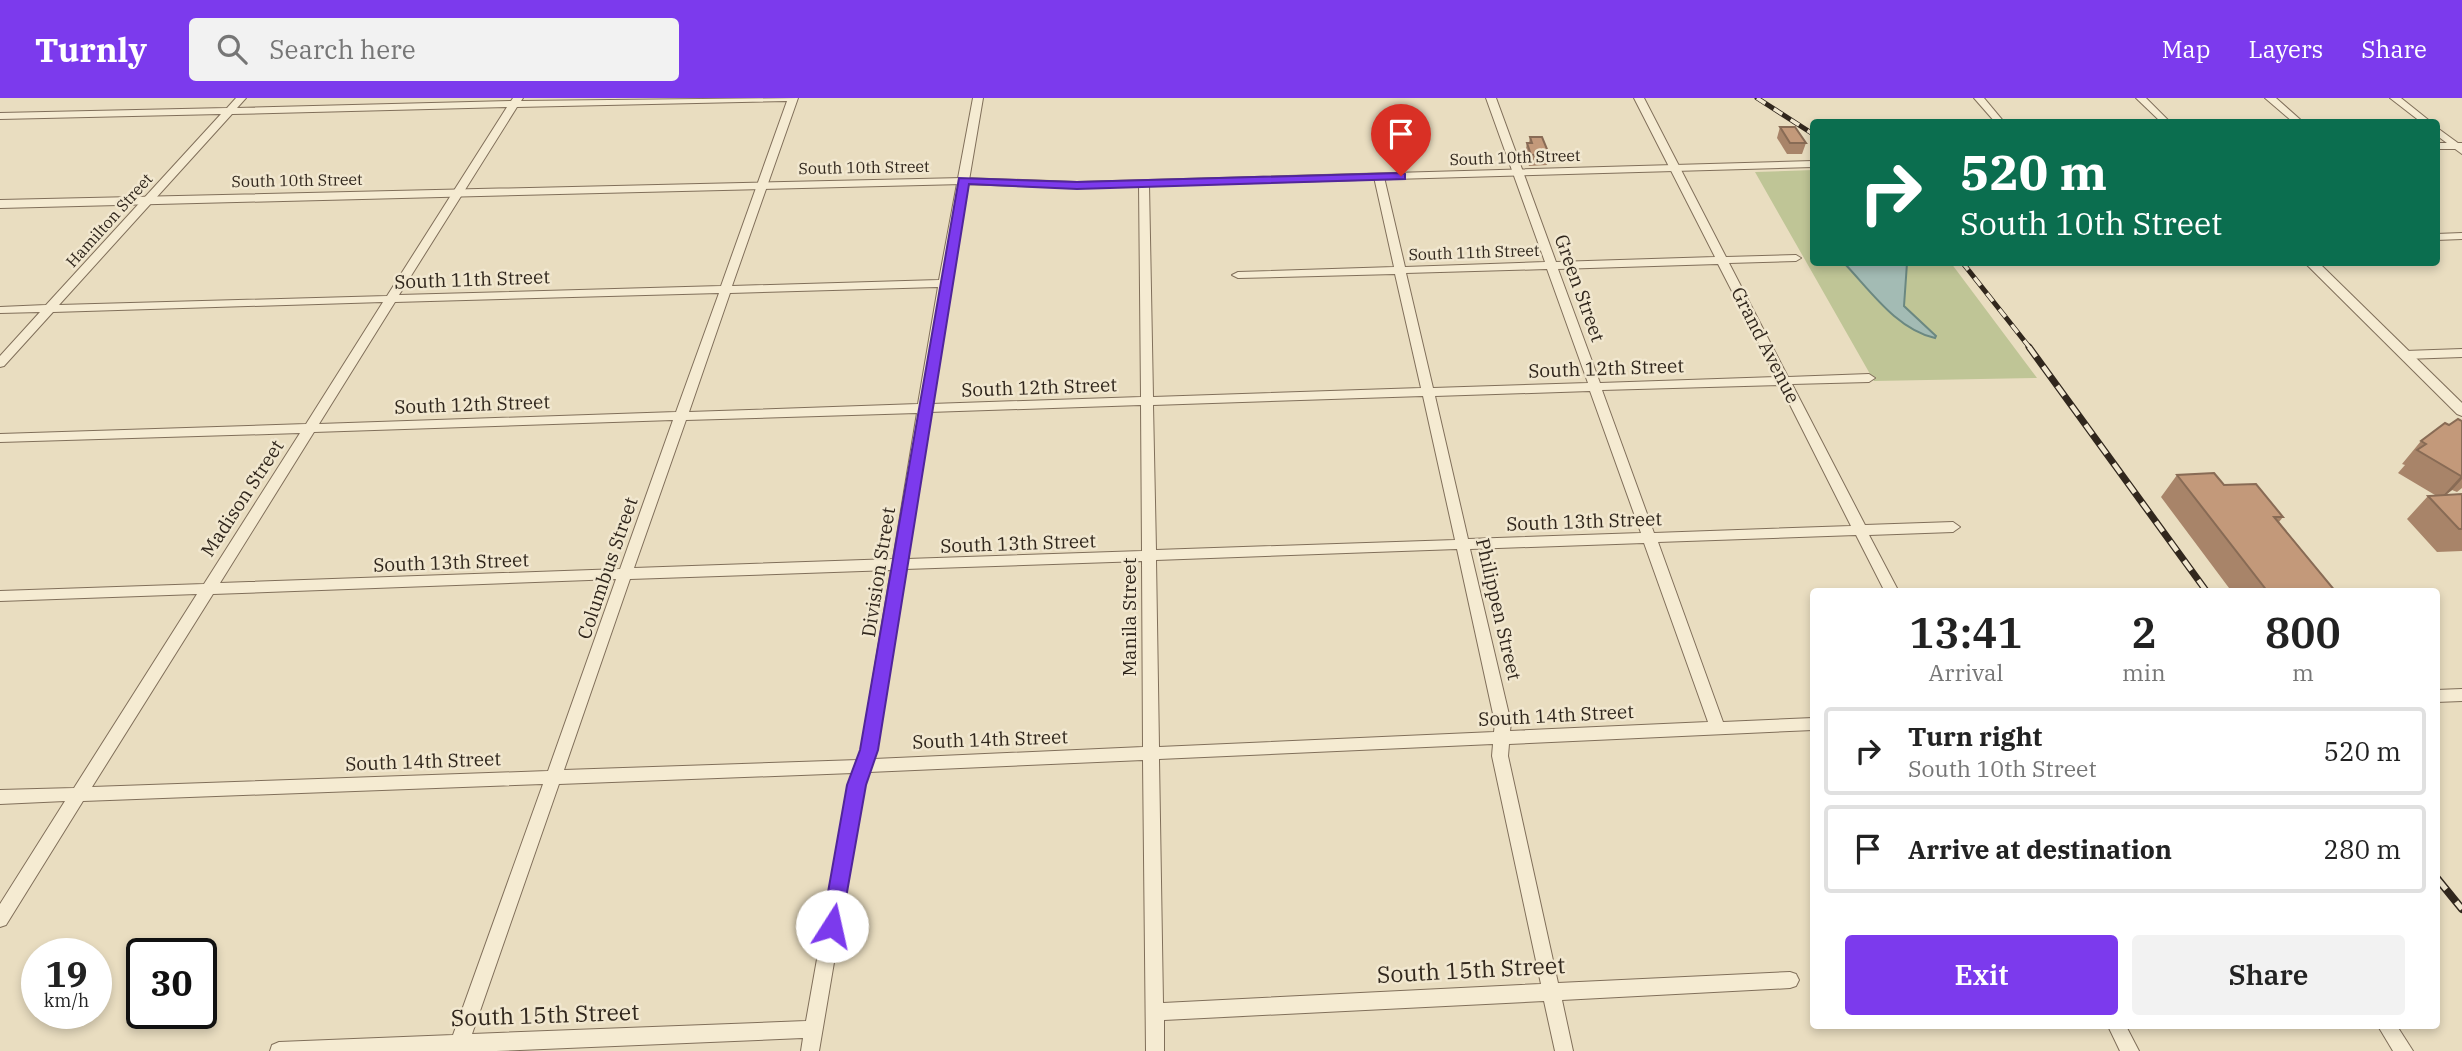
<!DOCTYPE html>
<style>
body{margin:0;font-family:"IBM Plex Serif",serif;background:#f2f2f2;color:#222;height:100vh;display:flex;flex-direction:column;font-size:26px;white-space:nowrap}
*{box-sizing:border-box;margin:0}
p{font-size:23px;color:#767676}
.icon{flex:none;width:38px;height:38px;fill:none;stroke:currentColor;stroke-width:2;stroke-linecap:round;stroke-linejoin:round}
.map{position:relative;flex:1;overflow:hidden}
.drawer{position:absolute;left:1810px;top:490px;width:630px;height:441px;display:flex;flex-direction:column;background:#fff;border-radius:7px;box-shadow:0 4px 10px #0003}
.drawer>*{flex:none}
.top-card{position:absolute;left:1810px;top:21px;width:630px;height:147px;border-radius:7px;box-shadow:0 4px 10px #0003;background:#0b6e4f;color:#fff;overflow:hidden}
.speed{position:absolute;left:21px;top:840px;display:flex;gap:14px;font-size:35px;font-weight:700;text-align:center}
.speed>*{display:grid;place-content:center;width:91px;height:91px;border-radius:50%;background:#fff;box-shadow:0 4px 10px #0003;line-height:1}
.speed small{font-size:18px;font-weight:400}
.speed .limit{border:4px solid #111;border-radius:10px;background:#fff;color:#111}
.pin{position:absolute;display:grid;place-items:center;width:60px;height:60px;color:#fff;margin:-72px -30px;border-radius:50% 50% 50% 0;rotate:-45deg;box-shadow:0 0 7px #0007}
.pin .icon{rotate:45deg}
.me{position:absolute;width:77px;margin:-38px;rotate:10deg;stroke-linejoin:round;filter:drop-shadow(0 0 5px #0008)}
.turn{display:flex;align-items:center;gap:24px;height:147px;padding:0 35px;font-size:32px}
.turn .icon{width:91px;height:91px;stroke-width:2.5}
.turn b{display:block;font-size:49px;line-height:60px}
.eta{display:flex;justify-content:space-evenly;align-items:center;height:119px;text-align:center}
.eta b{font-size:42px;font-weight:600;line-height:49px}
.primary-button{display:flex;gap:14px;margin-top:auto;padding:14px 35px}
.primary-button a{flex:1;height:80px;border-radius:7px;background:#7c3aed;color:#fff;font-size:28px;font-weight:600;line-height:80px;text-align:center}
.primary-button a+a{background:#f2f2f2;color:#222}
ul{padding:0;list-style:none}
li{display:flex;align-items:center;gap:21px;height:88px;margin:0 14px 10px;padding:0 21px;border:4px solid #e0e0e0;border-radius:7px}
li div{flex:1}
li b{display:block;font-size:26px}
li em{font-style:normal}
header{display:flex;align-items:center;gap:42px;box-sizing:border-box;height:98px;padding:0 35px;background:#7c3aed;color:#fff}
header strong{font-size:33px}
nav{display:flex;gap:38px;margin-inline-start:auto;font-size:24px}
.search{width:490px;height:63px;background:#f2f2f2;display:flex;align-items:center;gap:18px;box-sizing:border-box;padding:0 24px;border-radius:7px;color:#767676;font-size:26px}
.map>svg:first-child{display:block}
</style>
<header>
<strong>Turnly</strong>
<div class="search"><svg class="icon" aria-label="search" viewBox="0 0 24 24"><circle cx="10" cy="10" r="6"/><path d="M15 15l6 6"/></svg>Search here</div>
<nav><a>Map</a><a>Layers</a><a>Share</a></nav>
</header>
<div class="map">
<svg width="2462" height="953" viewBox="0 0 2462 953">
<rect width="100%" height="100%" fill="#e9ddc0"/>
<path fill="#bfc596" d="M 1813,72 L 1813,164 L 1951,165 L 2037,280 L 1874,283 L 1755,74 Z"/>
<path fill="#a3bbb4" stroke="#6b8881" stroke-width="2" d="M 1844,165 L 1907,165 L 1904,208 L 1936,238 L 1935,240 C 1896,231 1870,192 1844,165 Z"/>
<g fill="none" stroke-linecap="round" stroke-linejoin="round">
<defs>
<g id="minor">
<path d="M 236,0 L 246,0 L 237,10 L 511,3 L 513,0 L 523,0 L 521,3 L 798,0 L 732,188 L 939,182 L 973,0 L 983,0 L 931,306 L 1141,299 L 1139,86 L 1144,83 L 1149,86 L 1153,299 L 1421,290 L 1395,176 L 1238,180 L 1232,177 L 1238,174 L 1394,169 L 1374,79 L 1379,76 L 1384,79 L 1405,169 L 1545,164 L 1486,0 L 1496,0 L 1556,164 L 1715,159 L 1634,0 L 1644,0 L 1726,159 L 1796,157 L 1801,160 L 1796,163 L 1729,165 L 1788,279 L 1869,276 L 1875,280 L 1869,284 L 1792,286 L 1865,427 L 1953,424 L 1960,429 L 1953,434 L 1869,437 L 1899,494 L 1885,494 L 1856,437 L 1658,444 L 1723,624 L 1813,620 L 1813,632 L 1509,646 L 1508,658 L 1558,885 L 1790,874 L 1796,876 L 1799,882 L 1796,888 L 1790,890 L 1562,902 L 1573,953 L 1555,953 L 1544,903 L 1164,922 L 1164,953 L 1146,953 L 1143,662 L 869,674 L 864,687 L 819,953 L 801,953 L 803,940 L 496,953 L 270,953 L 272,947 L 279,944 L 453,937 L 543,686 L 83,703 L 6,827 L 0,829 L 0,806 L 65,703 L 0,706 L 0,692 L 74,690 L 197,496 L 0,503 L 0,493 L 204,486 L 300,335 L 0,344 L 0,336 L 306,326 L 383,204 L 53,214 L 4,268 L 0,269 L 0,258 L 40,214 L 0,215 L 0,209 L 46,207 L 221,16 L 0,21 L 0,15 L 227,10 ZM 787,3 L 721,188 L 399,197 L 517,9 ZM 507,9 L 387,198 L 59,207 L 232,16 ZM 1718,166 L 1776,279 L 1600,285 L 1558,171 ZM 1547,171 L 1588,285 L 1433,290 L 1406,175 ZM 938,189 L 918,306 L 689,314 L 730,195 ZM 719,195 L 676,314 L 319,326 L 395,204 ZM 1780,287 L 1851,428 L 1654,435 L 1602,292 ZM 1590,293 L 1641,435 L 1468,441 L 1435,298 ZM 1423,298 L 1455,442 L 1156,452 L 1153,307 ZM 1141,307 L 1142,453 L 907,461 L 929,314 ZM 917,315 L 893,461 L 634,470 L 686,322 ZM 673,322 L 620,471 L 220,485 L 314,334 ZM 1644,445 L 1708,624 L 1510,633 L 1511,625 L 1470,451 ZM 1457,451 L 1495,625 L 1494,634 L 1159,649 L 1156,462 ZM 1142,463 L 1143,649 L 874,661 L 877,652 L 905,471 ZM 891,472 L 861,652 L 858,662 L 564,672 L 630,481 ZM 616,481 L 548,673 L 92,689 L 213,496 ZM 1493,646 L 1492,658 L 1541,886 L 1163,905 L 1159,661 ZM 853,675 L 848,687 L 806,923 L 472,936 L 559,686 Z"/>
<path d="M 1974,0 L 1984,0 L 2004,24 L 1995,24 Z"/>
<path d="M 2136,0 L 2146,0 L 2170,24 L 2161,24 Z"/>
<path d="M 2265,0 L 2276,0 L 2303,24 L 2293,24 Z"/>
<path d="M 2390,0 L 2401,0 L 2431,24 L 2421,24 Z"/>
<path d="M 2436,29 L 2462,48 L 2462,56 L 2436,37 Z"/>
<path d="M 2462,135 L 2462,141 L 2436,142 L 2436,136 Z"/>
<path d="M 2462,251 L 2462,259 L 2405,261 L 2399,257 L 2405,253 Z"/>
<path d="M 2462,591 L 2462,603 L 2436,604 L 2436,592 Z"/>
<path d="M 2108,928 L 2126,928 L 2139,953 L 2120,953 Z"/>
<path d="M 2378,928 L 2397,928 L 2413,953 L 2393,953 Z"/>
</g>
<g id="tertiary">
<rect x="2436" y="45" width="26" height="6"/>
<path d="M 1813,63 L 1813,69 L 1077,90 L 963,86 L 0,110 L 0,102 L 963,80 L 1077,84 Z"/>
<path d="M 2304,164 L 2318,164 L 2462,305 L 2462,318 L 2457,316 Z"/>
</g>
</defs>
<use href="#minor" stroke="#806f5a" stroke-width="2"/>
<use href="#tertiary" stroke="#806f5a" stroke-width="2"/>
<use href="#minor" fill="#f5ebd2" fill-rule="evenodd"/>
<use href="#tertiary" fill="#f5ebd2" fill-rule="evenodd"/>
<defs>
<g id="rail-far2">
<path d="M 1757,0 L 1813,36"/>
<path d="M 1962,164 L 2030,250"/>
</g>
<path id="rail-far1" d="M 2029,249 L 2207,494"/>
<path id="rail" d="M 2436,779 L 2462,811"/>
</defs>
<use href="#rail-far2" stroke="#31271d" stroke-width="5"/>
<use href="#rail-far1" stroke="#31271d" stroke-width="7"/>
<use href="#rail" stroke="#31271d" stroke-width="8"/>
<use href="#rail-far2" stroke="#f1e7cf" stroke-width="3.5" stroke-dasharray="10" stroke-linecap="butt"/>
<use href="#rail-far1" stroke="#f1e7cf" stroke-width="4.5" stroke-dasharray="12" stroke-linecap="butt"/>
<use href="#rail" stroke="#f1e7cf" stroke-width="5" stroke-dasharray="16" stroke-linecap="butt"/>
</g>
<g fill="#a88469">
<path d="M 1780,29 L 1806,45 L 1802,56 L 1787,56 L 1777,40 Z"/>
<path d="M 1530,39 L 1549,56 L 1547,67 L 1529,68 L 1525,56 L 1527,45 L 1529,45 Z"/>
<path d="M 2462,323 L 2462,390 L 2457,394 L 2452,392 L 2446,397 L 2462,396 L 2462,453 L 2437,454 L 2407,421 L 2428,398 L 2435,397 L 2398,375 L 2405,367 L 2402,366 L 2421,343 L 2449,327 Z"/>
<path d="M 2177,377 L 2224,387 L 2283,419 L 2279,424 L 2336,494 L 2232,494 L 2161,399 Z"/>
</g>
<path fill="#886b55" d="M 2462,377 L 2462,381 L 2452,392 L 2440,401 Z"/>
<g fill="#c3997a" stroke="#886b55" stroke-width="2">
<path d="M 1780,29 L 1795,29 L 1806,45 L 1790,45 Z"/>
<path d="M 1530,39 L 1542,39 L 1549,56 L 1531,57 L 1527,45 L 1532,45 Z"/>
<path d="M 2458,321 L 2462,323 L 2462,377 L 2461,378 L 2417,352 L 2426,346 L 2421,343 L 2445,325 L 2449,327 Z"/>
<path d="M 2214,375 L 2224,387 L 2256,386 L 2283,419 L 2274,419 L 2336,494 L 2268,494 L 2177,377 Z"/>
<path d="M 2462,396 L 2462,431 L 2459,431 L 2428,398 Z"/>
</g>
<path fill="#7c3aed" stroke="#51269a" stroke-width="2" d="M 1401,75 L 1405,76 L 1405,81 L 1077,91 L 969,86 L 878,652 L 866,687 L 841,828 L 839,834 L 832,837 L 825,834 L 822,828 L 847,687 L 860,652 L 959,80 L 1077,84 Z"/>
<g text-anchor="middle" stroke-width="5" stroke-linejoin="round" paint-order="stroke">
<g font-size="16" fill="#31271d" stroke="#f1e7cf">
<text transform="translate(1515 59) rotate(-2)" y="6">South 10th Street</text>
<text transform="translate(864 69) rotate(-1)" y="6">South 10th Street</text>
<text transform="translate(297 82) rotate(-1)" y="6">South 10th Street</text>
<text transform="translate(109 122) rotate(-48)" y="6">Hamilton Street</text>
<text transform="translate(1474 154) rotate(-2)" y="6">South 11th Street</text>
</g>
<g font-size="19" fill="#31271d" stroke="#f1e7cf">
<text transform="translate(472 181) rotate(-2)" y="7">South 11th Street</text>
<text transform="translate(1580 190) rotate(70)" y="7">Green Street</text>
<text transform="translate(1766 247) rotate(63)" y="7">Grand Avenue</text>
<text transform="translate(1606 270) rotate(-2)" y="7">South 12th Street</text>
<text transform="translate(1039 289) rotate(-2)" y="7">South 12th Street</text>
<text transform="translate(472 306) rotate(-2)" y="7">South 12th Street</text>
<text transform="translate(242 400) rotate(-57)" y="7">Madison Street</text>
<text transform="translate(1584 423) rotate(-2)" y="7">South 13th Street</text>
<text transform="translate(1018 445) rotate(-2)" y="7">South 13th Street</text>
<text transform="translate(451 464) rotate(-2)" y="7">South 13th Street</text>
<text transform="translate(607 470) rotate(-71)" y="7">Columbus Street</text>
<text transform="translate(878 474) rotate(-81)" y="7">Division Street</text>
<text transform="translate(1499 511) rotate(77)" y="7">Philippen Street</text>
<text transform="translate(1129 519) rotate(-90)" y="7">Manila Street</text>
<text transform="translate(1556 617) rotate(-3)" y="7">South 14th Street</text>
<text transform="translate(990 641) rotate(-2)" y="7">South 14th Street</text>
<text transform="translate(423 663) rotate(-2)" y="7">South 14th Street</text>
</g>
<g font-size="23" fill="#31271d" stroke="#f1e7cf">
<text transform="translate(1471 872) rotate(-3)" y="8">South 15th Street</text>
<text transform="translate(545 917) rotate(-2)" y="8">South 15th Street</text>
</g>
</g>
</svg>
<div class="speed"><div>19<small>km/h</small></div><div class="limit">30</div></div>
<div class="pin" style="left:1401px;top:78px;background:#d93025"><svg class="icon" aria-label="arrive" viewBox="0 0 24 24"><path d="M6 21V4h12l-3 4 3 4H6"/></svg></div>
<svg class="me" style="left:832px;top:828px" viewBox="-20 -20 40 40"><circle r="19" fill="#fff"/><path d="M0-13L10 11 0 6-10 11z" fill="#7c3aed"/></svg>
<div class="top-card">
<div class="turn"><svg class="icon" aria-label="right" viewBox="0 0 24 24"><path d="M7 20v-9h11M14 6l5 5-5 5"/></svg><div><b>520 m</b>South 10th Street</div></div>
</div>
<section class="drawer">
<div class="eta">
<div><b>13:41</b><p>Arrival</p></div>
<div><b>2</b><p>min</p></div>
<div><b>800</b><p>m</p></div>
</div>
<ul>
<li><svg class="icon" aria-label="right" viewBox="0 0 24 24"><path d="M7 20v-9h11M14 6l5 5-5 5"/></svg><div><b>Turn right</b><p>South 10th Street</p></div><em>520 m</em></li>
<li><svg class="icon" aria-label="arrive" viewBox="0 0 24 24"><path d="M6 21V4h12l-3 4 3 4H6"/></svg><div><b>Arrive at destination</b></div><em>280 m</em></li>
</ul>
<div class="primary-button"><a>Exit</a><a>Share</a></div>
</section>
</div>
